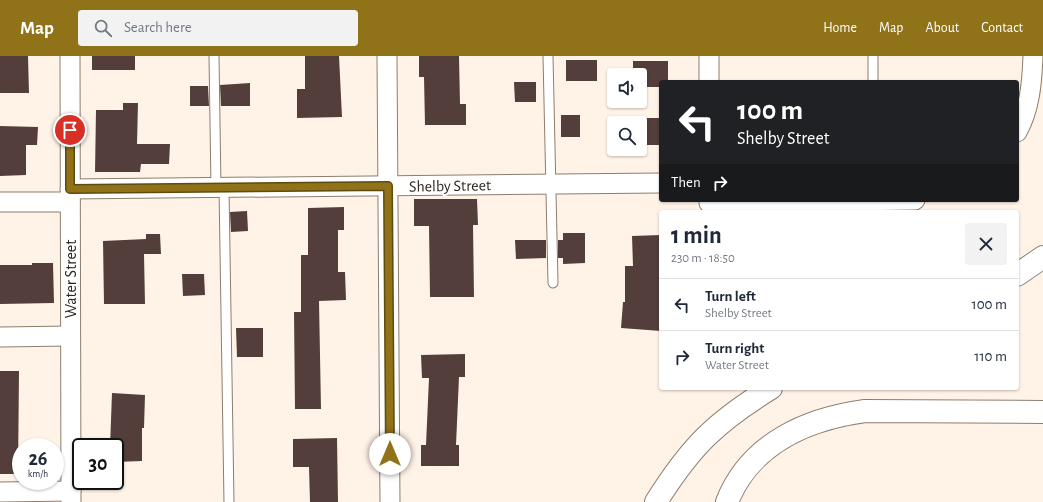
<!DOCTYPE html>
<meta charset="utf-8">
<style>
body{margin:0;font-family:"Alegreya Sans",sans-serif;background:#f2f2f3;color:#1f2937;height:100vh;display:flex;flex-direction:column;font-size:15px;white-space:nowrap}
*{box-sizing:border-box;margin:0}
p{font-size:13px;color:#747a83}
.icon{flex:none;width:22px;height:22px;fill:none;stroke:currentColor;stroke-width:2;stroke-linecap:round;stroke-linejoin:round}
.map{position:relative;flex:1;overflow:hidden}
.drawer{position:absolute;left:659px;top:154px;width:360px;height:180px;display:flex;flex-direction:column;background:#fff;border-radius:4px;box-shadow:0 1px 3px #0004}
.drawer>*{flex:none}
.guide{position:absolute;left:659px;top:24px;width:360px;height:122px;border-radius:4px;box-shadow:0 1px 3px #0004;background:#202124;color:#fff;overflow:hidden}
.buttons{position:absolute;left:607px;top:12px;display:grid;gap:8px}
.buttons a{display:grid;place-items:center;width:40px;height:40px;border-radius:4px;background:#fff;box-shadow:0 1px 3px #0004;font-size:20px}
.speed{position:absolute;left:12px;top:382px;display:flex;gap:8px;font-size:20px;font-weight:700;text-align:center}
.speed>*{display:grid;place-content:center;width:52px;height:52px;border-radius:50%;background:#fff;box-shadow:0 1px 3px #0004;line-height:1}
.speed small{font-size:10px;font-weight:400}
.speed .limit{border:2px solid #111;border-radius:6px;background:#fff;color:#111}
.pin{position:absolute;display:grid;place-items:center;width:34px;height:34px;color:#fff;margin:-17px;border:2px solid #fff;border-radius:50%;box-shadow:0 1px 4px #0007}
.me{position:absolute;width:44px;margin:-22px;rotate:0deg;stroke-linejoin:round;filter:drop-shadow(0 0 3px #0008)}
.turn{display:flex;align-items:center;gap:14px;height:84px;padding:0 12px;font-size:18px}
.turn .icon{width:52px;height:52px;stroke-width:2.5}
.turn b{display:block;font-size:28px;line-height:34px}
.then{display:flex;align-items:center;height:38px;padding:0 12px;background:#0003;gap:8px;font-size:15px}
.round{display:grid;place-items:center;flex:none;width:42px;height:42px;border-radius:4px;background:#f2f2f3}
.summary{display:flex;align-items:center;justify-content:space-between;height:68px;padding:0 12px}
h1{font-size:24px;font-weight:700;line-height:30px}
ul{padding:0;list-style:none}
li{display:flex;align-items:center;gap:12px;height:52px;padding:0 12px;border-top:1px solid #e0e1e3}
li div{flex:1}
li b{display:block;font-size:15px}
li em{font-style:normal}
header{display:flex;align-items:center;gap:24px;box-sizing:border-box;height:56px;padding:0 20px;background:#907318;color:#fff}
header strong{font-size:19px}
nav{display:flex;gap:22px;margin-inline-start:auto;font-size:14px}
.search{width:280px;height:36px;background:#f2f2f3;display:flex;align-items:center;gap:10px;box-sizing:border-box;padding:0 14px;border-radius:4px;color:#747a83;font-size:15px}
.map>svg:first-child{display:block}
</style>
<header>
<strong>Map</strong>
<div class="search"><svg class="icon" aria-label="search" viewBox="0 0 24 24"><circle cx="10" cy="10" r="6"/><path d="M15 15l6 6"/></svg>Search here</div>
<nav><a>Home</a><a>Map</a><a>About</a><a>Contact</a></nav>
</header>
<div class="map">
<svg width="1043" height="446" viewBox="0 0 1043 446">
<rect width="100%" height="100%" fill="#fff3e8"/>
<g fill="#543e3b">
<path d="M 0,0 L 28,0 L 29,37 L 0,37 Z"/>
<rect x="92" y="0" width="43" height="14"/>
<path d="M 305,0 L 339,0 L 342,61 L 297,62 L 297,33 L 305,33 Z"/>
<path d="M 419,0 L 459,0 L 460,48 L 466,48 L 466,69 L 425,69 L 424,21 L 419,21 Z"/>
<rect x="566" y="4" width="31" height="21"/>
<path d="M 633,5 L 668,5 L 668,26 L 661,26 L 661,31 L 640,31 L 640,19 L 633,19 Z"/>
<path d="M 514,26 L 536,26 L 536,46 L 515,46 Z"/>
<path d="M 250,27 L 250,50 L 221,50 L 220,29 Z"/>
<path d="M 190,30 L 208,30 L 209,50 L 190,50 Z"/>
<path d="M 123,47 L 138,47 L 137,88 L 170,88 L 169,108 L 141,108 L 140,116 L 95,116 L 96,54 L 123,54 Z"/>
<rect x="561" y="59" width="19" height="22"/>
<rect x="640" y="62" width="21" height="27"/>
<path d="M 0,70 L 38,71 L 37,89 L 26,89 L 26,119 L 0,120 Z"/>
<path d="M 414,143 L 477,143 L 478,169 L 473,169 L 474,241 L 430,241 L 429,170 L 414,170 Z"/>
<path d="M 344,151 L 344,174 L 338,174 L 338,216 L 345,216 L 346,244 L 319,245 L 321,353 L 295,353 L 294,256 L 301,256 L 301,199 L 308,199 L 308,152 Z"/>
<path d="M 247,155 L 248,175 L 231,176 L 230,156 Z"/>
<path d="M 563,177 L 585,177 L 585,207 L 563,208 L 563,202 L 558,202 L 558,184 L 563,184 Z"/>
<path d="M 146,178 L 160,178 L 161,198 L 144,198 L 145,248 L 104,248 L 103,185 L 146,183 Z"/>
<path d="M 661,179 L 661,275 L 621,272 L 623,246 L 625,246 L 625,210 L 633,210 L 632,180 Z"/>
<path d="M 515,184 L 546,184 L 546,202 L 516,203 Z"/>
<path d="M 32,207 L 53,207 L 54,247 L 0,248 L 0,209 L 32,209 Z"/>
<path d="M 182,218 L 204,218 L 205,239 L 183,240 Z"/>
<path d="M 236,272 L 263,272 L 263,301 L 237,301 Z"/>
<path d="M 465,298 L 465,321 L 459,321 L 456,389 L 459,389 L 459,410 L 421,410 L 421,389 L 426,389 L 429,322 L 422,322 L 421,299 Z"/>
<path d="M 0,315 L 19,315 L 18,418 L 0,418 Z"/>
<path d="M 112,337 L 145,339 L 144,372 L 142,372 L 142,405 L 115,406 L 115,391 L 110,391 Z"/>
<path d="M 337,382 L 338,446 L 310,446 L 309,411 L 293,411 L 293,383 Z"/>
</g>
<g fill="none" stroke-linecap="round" stroke-linejoin="round">
<defs>
<g id="lane">
<path d="M 214,0 L 216,132"/>
<path d="M 548,0 L 553,227"/>
<path d="M 873,0 L 873,26"/>
<path d="M 224,132 L 229,446"/>
</g>
<g id="street">
<path d="M 70,0 L 71,446"/>
<path d="M 387,0 L 390,446"/>
<path d="M 709,26 L 709,0"/>
<path d="M 1017,76 C 1030,53 1032,26 1033,0"/>
<path d="M 70,133 L 661,127"/>
<path d="M 0,146 L 70,146"/>
<path d="M 709,147 L 915,144"/>
<path d="M 0,281 L 70,280"/>
<path d="M 0,436 L 71,435"/>
</g>
<g id="highway">
<path d="M 1017,219 L 1043,201"/>
<path d="M 656,446 C 691,390 716,366 771,332"/>
<path d="M 727,446 C 750,388 806,363 865,355 L 1043,356"/>
</g>
</defs>
<use href="#lane" stroke="#8e7d6d" stroke-width="11"/>
<use href="#street" stroke="#8e7d6d" stroke-width="21"/>
<use href="#highway" stroke="#8e7d6d" stroke-width="24"/>
<use href="#lane" stroke="#fff" stroke-width="9"/>
<use href="#street" stroke="#fff" stroke-width="19"/>
<use href="#highway" stroke="#fff" stroke-width="22"/>
</g>
<g fill="none" stroke-linecap="round" stroke-linejoin="round">
<defs>
<path id="route" d="M 70,74 L 70,133 L 388,130 L 390,398"/>
</defs>
<use href="#route" stroke="#5e4b10" stroke-width="10"/>
<use href="#route" stroke="#907318" stroke-width="7"/>
</g>
<g text-anchor="middle" stroke-width="4" stroke-linejoin="round" paint-order="stroke">
<g font-size="16" fill="#2d2620" stroke="#fff">
<text transform="translate(450 129) rotate(-1)" y="6">Shelby Street</text>
<text transform="translate(70 223) rotate(-90)" y="6">Water Street</text>
</g>
</g>
</svg>
<div class="buttons">
<a><svg class="icon" aria-label="sound" viewBox="0 0 24 24"><path d="M4 9h4l5-4v14l-5-4H4zM17 9q2 3 0 6"/></svg></a>
<a><svg class="icon" aria-label="search" viewBox="0 0 24 24"><circle cx="10" cy="10" r="6"/><path d="M15 15l6 6"/></svg></a>
</div>
<div class="speed"><div>26<small>km/h</small></div><div class="limit">30</div></div>
<div class="pin" style="left:70px;top:74px;background:#d93025"><svg class="icon" aria-label="arrive" viewBox="0 0 24 24"><path d="M6 21V4h12l-3 4 3 4H6"/></svg></div>
<svg class="me" style="left:390px;top:398px" viewBox="-20 -20 40 40"><circle r="19" fill="#fff"/><path d="M0-13L10 11 0 6-10 11z" fill="#907318"/></svg>
<div class="guide">
<div class="turn"><svg class="icon" aria-label="left" viewBox="0 0 24 24"><path d="M17 20v-9H6M10 6l-5 5 5 5"/></svg><div><b>100 m</b>Shelby Street</div></div>
<div class="then">Then<svg class="icon" aria-label="right" viewBox="0 0 24 24"><path d="M7 20v-9h11M14 6l5 5-5 5"/></svg></div>
</div>
<section class="drawer">
<div class="summary"><div><h1>1 min</h1><p>230 m · 18:50</p></div><a class="round"><svg class="icon" aria-label="close" viewBox="0 0 24 24"><path d="M6 6l12 12M18 6L6 18"/></svg></a></div>
<ul>
<li><svg class="icon" aria-label="left" viewBox="0 0 24 24"><path d="M17 20v-9H6M10 6l-5 5 5 5"/></svg><div><b>Turn left</b><p>Shelby Street</p></div><em>100 m</em></li>
<li><svg class="icon" aria-label="right" viewBox="0 0 24 24"><path d="M7 20v-9h11M14 6l5 5-5 5"/></svg><div><b>Turn right</b><p>Water Street</p></div><em>110 m</em></li>
</ul>
</section>
</div>
